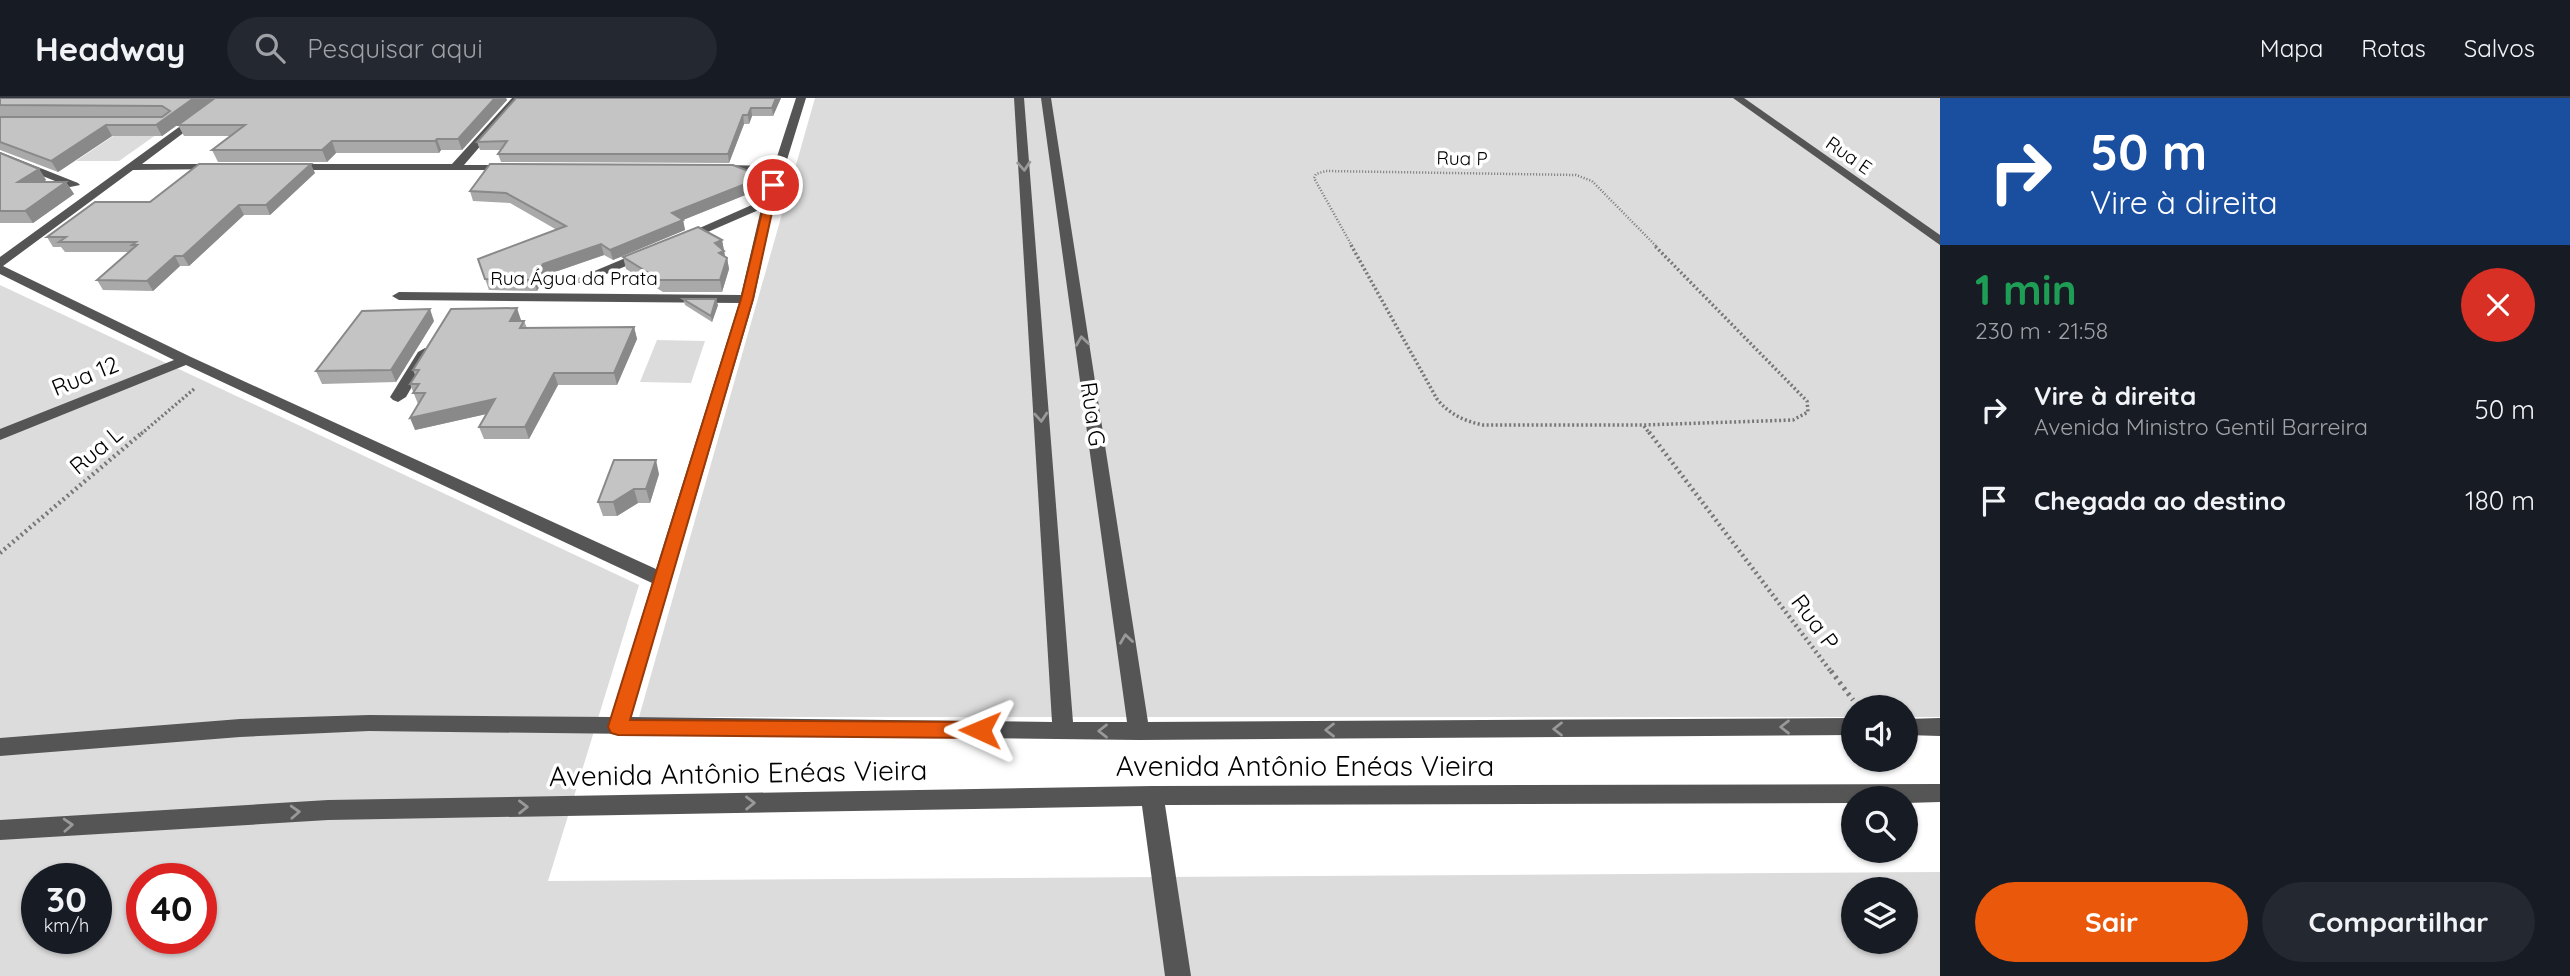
<!DOCTYPE html>
<html lang="pt">
<meta charset="utf-8">
<style>
body{margin:0;font-family:Quicksand,sans-serif;background:#242831;color:#f1f3f6;height:100vh;display:flex;flex-direction:column;font-size:26px;white-space:nowrap}
*{box-sizing:border-box;margin:0}
p{font-size:23px;color:#9ea1a6}
.icon{flex:none;width:38px;height:38px;fill:none;stroke:currentColor;stroke-width:2;stroke-linecap:round;stroke-linejoin:round}
.map{position:relative;flex:1;overflow:hidden}
.details{display:flex;flex-direction:column;background:#171b24;width:630px}
.details>*{flex:none}
.banner{background:#1a4fa0;color:#fff;overflow:hidden}
.fabs{position:absolute;left:1841px;top:597px;display:grid;gap:14px}
.fabs a{display:grid;place-items:center;width:77px;height:77px;border-radius:50%;background:#171b24;box-shadow:0 2px 5px #0004;font-size:35px}
.speed{position:absolute;left:21px;top:765px;display:flex;gap:14px;font-size:35px;font-weight:700;text-align:center}
.speed>*{display:grid;place-content:center;width:91px;height:91px;border-radius:50%;background:#171b24;box-shadow:0 2px 5px #0004;line-height:1}
.speed small{font-size:18px;font-weight:400}
.speed .limit{border:10px solid #d22;background:#fff;color:#111}
.pin{position:absolute;display:grid;place-items:center;width:60px;height:60px;color:#fff;margin:-30px;border:4px solid #fff;border-radius:50%;box-shadow:0 2px 7px #0007}
.me{position:absolute;width:77px;margin:-38px;rotate:271deg;stroke-linejoin:round;filter:drop-shadow(0 0 5px #0008)}
.turn{display:flex;align-items:center;gap:24px;height:147px;padding:0 35px;font-size:32px}
.turn .icon{width:91px;height:91px;stroke-width:2.5}
.turn b{display:block;font-size:49px;line-height:60px}
.round{display:grid;place-items:center;flex:none;width:74px;height:74px;border-radius:37px;background:#242831}
.overview{display:flex;align-items:center;justify-content:space-between;height:119px;padding:0 35px}
h1{font-size:42px;font-weight:800;line-height:52px;color:#1e9e55}
.button{display:flex;gap:14px;margin-top:auto;padding:14px 35px}
.button a{flex:1;height:80px;border-radius:42px;background:#ea580c;color:#fff;font-size:28px;font-weight:800;line-height:80px;text-align:center}
.button a+a{background:#242831;color:#f1f3f6}
ul{padding:0;list-style:none}
li{display:flex;align-items:center;gap:21px;height:91px;padding:0 35px}
li div{flex:1}
li b{display:block;font-size:26px}
li em{font-style:normal}
header{display:flex;align-items:center;gap:42px;box-sizing:border-box;height:98px;padding:0 35px;background:#171b24;border-bottom:2px solid #363941}
header strong{font-size:33px}
nav{display:flex;gap:38px;margin-inline-start:auto;font-size:24px}
.search{width:490px;height:63px;background:#242831;display:flex;align-items:center;gap:18px;box-sizing:border-box;padding:0 24px;border-radius:38px;color:#9ea1a6;font-size:26px}
main{display:flex;flex:1;min-height:0}
.map>svg:first-child{display:block}
</style>
<header>
<strong>Headway</strong>
<div class="search"><svg class="icon" aria-label="search" viewBox="0 0 24 24"><circle cx="10" cy="10" r="6"/><path d="M15 15l6 6"/></svg>Pesquisar aqui</div>
<nav><a>Mapa</a><a>Rotas</a><a>Salvos</a></nav>
</header>
<main>
<div class="map">
<svg width="1940" height="878" viewBox="0 0 1940 878">
<rect width="100%" height="100%" fill="#fff"/>
<g fill="#dcdcdc" fill-rule="evenodd">
<path d="M 815,0 L 1940,0 L 1940,619 L 1906,619 L 1906,609 L 1853,609 L 1853,619 L 639,619 Z"/>
<path d="M 122,32 L 163,32 L 119,63 L 76,63 Z"/>
<path d="M 0,187 L 639,487 L 548,783 L 1940,774 L 1940,878 L 0,878 ZM 37,780 L 96,780 L 96,840 L 37,840 ZM 142,780 L 201,780 L 201,840 L 142,840 ZM 1853,791 L 1906,791 L 1906,844 L 1853,844 Z"/>
<path d="M 657,242 L 705,243 L 691,285 L 640,284 Z"/>
</g>
<g fill="none" stroke-linecap="round" stroke-linejoin="round">
<path stroke="#777" stroke-width="2.5" stroke-dasharray="1 2" stroke-linecap="butt" d="M 1352,148 L 1314,80 L 1316,76 L 1326,73 L 1576,77 L 1592,83 L 1656,148"/>
<g stroke="#777" stroke-width="3.5" stroke-dasharray="2 2.5" stroke-linecap="butt">
<path d="M 1351,147 L 1437,301 C 1449,316 1464,323 1483,327 L 1643,327 L 1793,322 L 1808,314 L 1807,303 L 1654,147"/>
<path d="M 1644,328 L 1650,336"/>
<path d="M 141,336 L 194,291"/>
</g>
<g stroke="#777" stroke-width="4.5" stroke-dasharray="2 3.5" stroke-linecap="butt">
<path d="M 1649,334 L 1832,575"/>
<path d="M 0,455 L 143,334"/>
</g>
<path stroke="#777" stroke-width="5" stroke-dasharray="2.5 4.5" stroke-linecap="butt" d="M 1831,573 L 1853,602"/>
<g fill="#555" fill-rule="evenodd">
<path d="M 219,0 L 230,0 L 142,66 L 217,66 L 221,67 L 221,71 L 133,72 L 3,168 L 191,259 L 656,471 L 739,205 L 399,202 L 392,198 L 399,194 L 741,197 L 761,111 L 687,143 L 677,140 L 763,102 L 772,74 L 721,73 L 716,70 L 721,67 L 774,68 L 796,0 L 806,0 L 774,104 L 754,201 L 631,619 L 1052,624 L 1014,0 L 1024,0 L 1073,624 L 1127,624 L 1041,0 L 1051,0 L 1148,624 L 1853,620 L 1853,637 L 1139,642 L 369,633 L 240,639 L 0,658 L 0,640 L 240,621 L 369,617 L 611,619 L 652,485 L 186,267 L 0,342 L 0,331 L 174,262 L 0,176 L 0,159 Z"/>
<path d="M 512,0 L 522,0 L 464,67 L 508,67 L 512,68 L 512,72 L 287,72 L 282,69 L 287,66 L 452,66 Z"/>
<path d="M 1733,0 L 1744,0 L 1940,137 L 1940,147 Z"/>
<path d="M 0,54 L 78,85 L 80,87 L 70,89 L 0,61 Z"/>
<path d="M 647,151 L 651,152 L 651,158 L 584,185 L 574,185 L 573,182 Z"/>
<path d="M 425,250 L 432,254 L 406,299 L 398,304 L 393,302 L 390,299 L 418,254 Z"/>
<path d="M 1940,620 L 1940,638 L 1906,637 L 1906,621 Z"/>
<path d="M 1940,686 L 1940,704 L 1906,705 L 1906,700 L 1853,700 L 1853,705 L 1165,707 L 1191,878 L 1165,878 L 1142,708 L 328,722 L 0,742 L 0,722 L 328,702 L 1152,688 Z"/>
</g>
</g>
<g fill="#a9a9a9">
<path d="M 0,0 L 215,0 L 162,38 L 112,38 L 58,74 L 0,52 Z"/>
<path d="M 215,0 L 506,0 L 507,2 L 462,52 L 441,52 L 439,55 L 336,55 L 327,64 L 218,64 L 212,52 L 230,38 L 184,38 L 178,27 Z"/>
<path d="M 781,0 L 773,18 L 752,18 L 749,26 L 744,26 L 729,65 L 501,64 L 498,56 L 501,52 L 480,52 L 477,44 Z"/>
<path d="M 0,55 L 39,71 L 46,82 L 44,84 L 66,84 L 74,96 L 33,125 L 0,125 Z"/>
<path d="M 315,75 L 270,117 L 244,117 L 189,168 L 180,168 L 153,193 L 103,192 L 97,182 L 129,154 L 65,154 L 61,149 L 53,149 L 47,139 L 150,104 Z"/>
<path d="M 763,79 L 765,89 L 683,122 L 685,132 L 613,162 L 604,157 L 546,177 L 537,193 L 489,192 L 478,161 L 557,132 L 510,105 L 473,103 L 470,93 Z"/>
<path d="M 722,142 L 725,159 L 727,160 L 729,171 L 722,194 L 663,194 L 626,171 L 623,159 Z"/>
<path d="M 683,201 L 718,207 L 712,224 L 685,207 Z"/>
<path d="M 521,222 L 521,223 L 524,223 L 527,230 L 634,229 L 637,241 L 617,287 L 558,287 L 529,341 L 484,341 L 479,329 L 486,316 L 415,332 L 418,306 L 410,286 L 415,277 L 413,272 Z"/>
<path d="M 434,223 L 396,284 L 322,286 L 316,273 Z"/>
<path d="M 659,376 L 650,405 L 638,405 L 617,418 L 603,418 L 598,404 Z"/>
</g>
<g fill="#898989">
<path d="M 194,0 L 215,0 L 162,38 L 156,27 Z"/>
<path d="M 495,0 L 506,0 L 507,2 L 462,52 L 458,41 Z"/>
<path d="M 776,0 L 781,0 L 773,18 L 772,10 Z"/>
<path d="M 751,10 L 752,18 L 749,26 L 748,17 Z"/>
<path d="M 743,17 L 744,26 L 729,65 L 728,56 Z"/>
<path d="M 106,27 L 112,38 L 58,74 L 51,63 Z"/>
<path d="M 437,41 L 441,52 L 439,55 L 435,43 Z"/>
<path d="M 332,43 L 336,55 L 327,64 L 322,52 Z"/>
<path d="M 311,66 L 315,75 L 270,117 L 266,107 Z"/>
<path d="M 39,71 L 46,82 L 26,96 L 18,84 Z"/>
<path d="M 763,79 L 765,89 L 683,122 L 685,132 L 613,162 L 610,152 L 672,115 Z"/>
<path d="M 66,84 L 74,96 L 33,125 L 25,113 Z"/>
<path d="M 239,107 L 244,117 L 189,168 L 183,158 Z"/>
<path d="M 722,142 L 726,163 L 727,160 L 729,171 L 722,194 L 720,182 L 721,167 L 715,145 Z"/>
<path d="M 601,146 L 604,157 L 546,177 L 537,193 L 534,182 L 543,166 Z"/>
<path d="M 175,158 L 180,168 L 153,193 L 147,183 Z"/>
<path d="M 716,201 L 718,207 L 712,224 L 711,218 Z"/>
<path d="M 517,210 L 521,222 L 514,234 L 510,223 Z"/>
<path d="M 430,211 L 434,223 L 396,284 L 391,272 Z"/>
<path d="M 634,229 L 637,241 L 617,287 L 614,275 Z"/>
<path d="M 554,275 L 558,287 L 529,341 L 525,329 Z"/>
<path d="M 495,301 L 500,313 L 415,332 L 410,320 Z"/>
<path d="M 656,362 L 659,376 L 650,405 L 646,391 Z"/>
<path d="M 634,391 L 638,405 L 617,418 L 613,404 Z"/>
</g>
<g fill="#c4c4c4" stroke="#898989" stroke-width="2">
<path d="M 0,0 L 194,0 L 156,27 L 106,27 L 51,63 L 0,44 L 0,19 L 162,19 L 170,13 L 162,8 L 0,7 Z"/>
<path d="M 215,0 L 495,0 L 458,41 L 437,41 L 435,43 L 332,43 L 322,52 L 212,52 L 245,27 L 178,27 Z"/>
<path d="M 516,0 L 776,0 L 772,10 L 751,10 L 748,17 L 743,17 L 728,56 L 498,56 L 507,43 L 477,44 Z"/>
<path d="M 0,55 L 39,71 L 18,84 L 66,84 L 25,113 L 0,113 Z"/>
<path d="M 199,66 L 311,66 L 266,107 L 239,107 L 183,158 L 175,158 L 147,183 L 97,182 L 137,147 L 132,147 L 136,144 L 59,144 L 66,139 L 47,139 L 95,104 L 150,104 Z"/>
<path d="M 490,66 L 733,67 L 763,79 L 672,115 L 683,122 L 610,152 L 601,146 L 543,166 L 534,182 L 485,181 L 478,161 L 566,128 L 506,95 L 470,93 Z"/>
<path d="M 698,129 L 722,142 L 715,145 L 724,153 L 719,155 L 727,160 L 720,182 L 660,182 L 623,159 Z"/>
<path d="M 683,201 L 716,201 L 711,218 Z"/>
<path d="M 517,210 L 510,223 L 524,223 L 520,230 L 634,229 L 614,275 L 554,275 L 525,329 L 479,329 L 495,301 L 410,320 L 425,295 L 413,295 L 419,286 L 410,286 L 419,272 L 413,272 L 451,211 Z"/>
<path d="M 430,211 L 391,272 L 316,273 L 362,213 Z"/>
<path d="M 614,362 L 656,362 L 646,391 L 634,391 L 613,404 L 598,404 Z"/>
</g>
<defs><path id="oneway-chevron" d="M-2-3.5L2.5 0L-2 3.5" fill="none" stroke-width="1.6" stroke-linecap="round" stroke-linejoin="round" transform="scale(1.75)"/></defs>
<g stroke="#999">
<use href="#oneway-chevron" transform="translate(1024 68) rotate(86)"/>
<use href="#oneway-chevron" transform="translate(1082 243) rotate(-98)"/>
<use href="#oneway-chevron" transform="translate(1041 319) rotate(86)"/>
<use href="#oneway-chevron" transform="translate(1126 541) rotate(-98)"/>
<use href="#oneway-chevron" transform="translate(1785 629) rotate(180)"/>
<use href="#oneway-chevron" transform="translate(1558 631) rotate(180)"/>
<use href="#oneway-chevron" transform="translate(1330 632) rotate(180)"/>
<use href="#oneway-chevron" transform="translate(1103 633) rotate(-180)"/>
<use href="#oneway-chevron" transform="translate(750 705) rotate(-1)"/>
<use href="#oneway-chevron" transform="translate(523 709) rotate(-1)"/>
<use href="#oneway-chevron" transform="translate(295 714) rotate(-3)"/>
<use href="#oneway-chevron" transform="translate(68 727) rotate(-3)"/>
</g>
<path fill="#ea580c" stroke="#983908" stroke-width="2" d="M 769,85 L 778,87 L 753,201 L 630,622 L 980,624 L 987,626 L 989,632 L 987,637 L 980,640 L 618,637 L 611,635 L 608,629 L 741,201 Z"/>
<g text-anchor="middle" stroke-width="7" stroke-linejoin="round" paint-order="stroke">
<g font-size="19" fill="#000" stroke="#fff">
<text transform="translate(1849 57) rotate(35)" y="7">Rua E</text>
<text transform="translate(1462 60) rotate(1)" y="7">Rua P</text>
<text x="574" y="187">Rua Água da Prata</text>
</g>
<g font-size="23" fill="#000" stroke="#fff">
<text transform="translate(85 278) rotate(-22)" y="8">Rua 12</text>
<text transform="translate(1093 316) rotate(82)" y="8">Rua G</text>
<text transform="translate(96 352) rotate(-40)" y="8">Rua L</text>
<text transform="translate(1815 524) rotate(53)" y="8">Rua P</text>
</g>
<g font-size="28" fill="#000" stroke="#fff">
<text x="1305" y="678">Avenida Antônio Enéas Vieira</text>
<text transform="translate(738 675) rotate(-1)" y="10">Avenida Antônio Enéas Vieira</text>
</g>
</g>
</svg>
<div class="fabs">
<a><svg class="icon" aria-label="sound" viewBox="0 0 24 24"><path d="M4 9h4l5-4v14l-5-4H4zM17 9q2 3 0 6"/></svg></a>
<a><svg class="icon" aria-label="search" viewBox="0 0 24 24"><circle cx="10" cy="10" r="6"/><path d="M15 15l6 6"/></svg></a>
<a><svg class="icon" aria-label="layers" viewBox="0 0 24 24"><path d="M12 4l9 5-9 5-9-5zM3 14l9 5 9-5"/></svg></a>
</div>
<div class="speed"><div>30<small>km/h</small></div><div class="limit">40</div></div>
<div class="pin" style="left:773px;top:87px;background:#d93025"><svg class="icon" aria-label="arrive" viewBox="0 0 24 24"><path d="M6 21V4h12l-3 4 3 4H6"/></svg></div>
<svg class="me" style="left:980px;top:632px" viewBox="-20 -20 40 40"><path d="M0-17L14 15 0 8-14 15z" fill="#ea580c" stroke="#fff" stroke-width="4"/></svg>
</div>
<section class="details">
<div class="banner">
<div class="turn"><svg class="icon" aria-label="right" viewBox="0 0 24 24"><path d="M7 20v-9h11M14 6l5 5-5 5"/></svg><div><b>50 m</b>Vire à direita</div></div>
</div>
<div class="overview"><div><h1>1 min</h1><p>230 m · 21:58</p></div><a class="round" style="background:#d93025;color:#fff"><svg class="icon" aria-label="close" viewBox="0 0 24 24"><path d="M6 6l12 12M18 6L6 18"/></svg></a></div>
<ul>
<li><svg class="icon" aria-label="right" viewBox="0 0 24 24"><path d="M7 20v-9h11M14 6l5 5-5 5"/></svg><div><b>Vire à direita</b><p>Avenida Ministro Gentil Barreira</p></div><em>50 m</em></li>
<li><svg class="icon" aria-label="arrive" viewBox="0 0 24 24"><path d="M6 21V4h12l-3 4 3 4H6"/></svg><div><b>Chegada ao destino</b></div><em>180 m</em></li>
</ul>
<div class="button"><a>Sair</a><a>Compartilhar</a></div>
</section>
</main>
